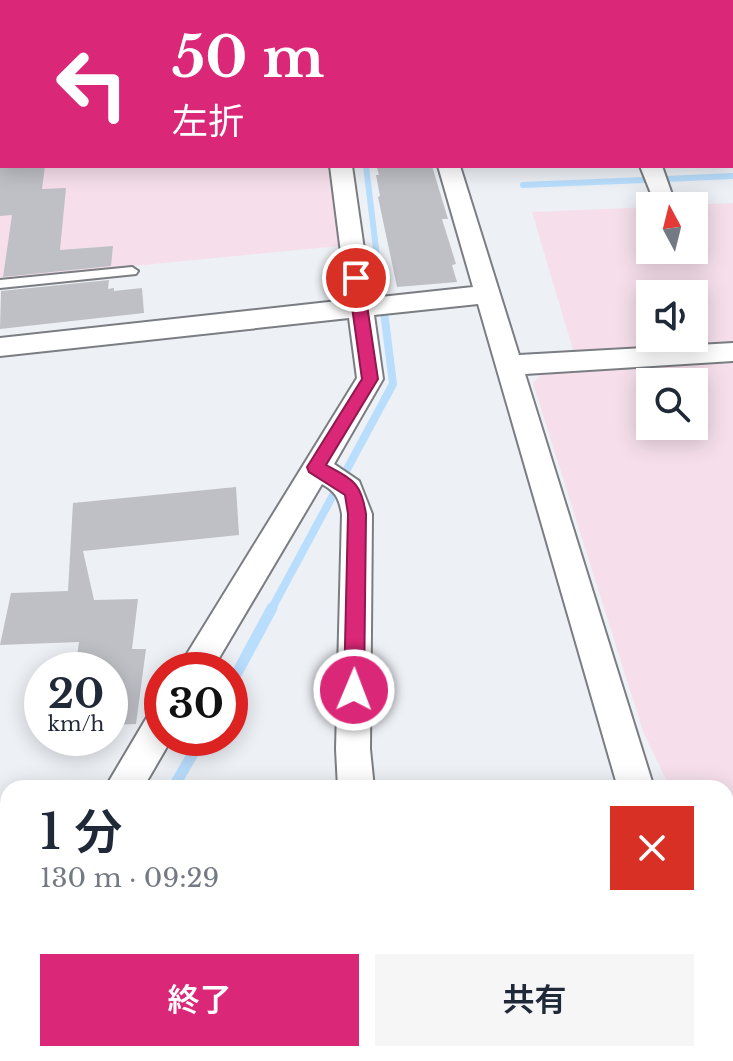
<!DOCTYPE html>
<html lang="ja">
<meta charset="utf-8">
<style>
body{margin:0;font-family:"Libre Baskerville","Noto Sans JP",serif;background:#f6f6f7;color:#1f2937;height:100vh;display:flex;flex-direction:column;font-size:30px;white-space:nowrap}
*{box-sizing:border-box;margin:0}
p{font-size:26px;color:#747a83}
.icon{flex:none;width:44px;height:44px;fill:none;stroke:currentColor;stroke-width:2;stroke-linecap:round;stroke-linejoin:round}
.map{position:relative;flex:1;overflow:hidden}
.drawer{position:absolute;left:0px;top:780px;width:734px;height:282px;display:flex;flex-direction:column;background:#fff;border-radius:24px 24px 0 0;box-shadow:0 4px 20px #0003}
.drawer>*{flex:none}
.guide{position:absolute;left:0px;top:0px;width:734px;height:168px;box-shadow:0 4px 20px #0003;background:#db2777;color:#fff;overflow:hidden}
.needle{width:52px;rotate:353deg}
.buttons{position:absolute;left:636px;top:192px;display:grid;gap:16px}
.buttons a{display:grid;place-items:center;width:72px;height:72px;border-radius:0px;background:#fff;box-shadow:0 4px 20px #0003;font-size:40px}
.speed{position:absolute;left:24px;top:652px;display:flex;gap:16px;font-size:40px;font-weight:700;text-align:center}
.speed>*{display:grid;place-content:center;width:104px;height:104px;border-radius:50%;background:#fff;box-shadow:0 4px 20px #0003;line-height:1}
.speed small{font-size:20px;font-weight:400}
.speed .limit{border:12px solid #d22;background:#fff;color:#111}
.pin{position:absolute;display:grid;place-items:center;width:68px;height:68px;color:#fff;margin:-34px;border:4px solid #fff;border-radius:50%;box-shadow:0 2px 8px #0007}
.me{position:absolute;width:88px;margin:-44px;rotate:1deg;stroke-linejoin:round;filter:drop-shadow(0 0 6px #0008)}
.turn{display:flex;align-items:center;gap:28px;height:168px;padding:0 40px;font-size:36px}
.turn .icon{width:104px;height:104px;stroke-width:2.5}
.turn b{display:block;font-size:56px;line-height:68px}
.round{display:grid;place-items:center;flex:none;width:84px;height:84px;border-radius:0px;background:#f6f6f7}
.headline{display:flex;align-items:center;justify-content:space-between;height:136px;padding:0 40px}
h1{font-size:48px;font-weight:600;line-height:60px}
.button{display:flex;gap:16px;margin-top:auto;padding:16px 40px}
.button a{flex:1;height:92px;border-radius:0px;background:#db2777;color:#fff;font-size:32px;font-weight:600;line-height:92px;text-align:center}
.button a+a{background:#f6f6f7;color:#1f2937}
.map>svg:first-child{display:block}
</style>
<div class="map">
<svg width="733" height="1061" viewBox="0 0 733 1061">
<rect width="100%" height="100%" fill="#edf0f5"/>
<g fill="#f6dfeb" fill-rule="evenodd">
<path d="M 0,23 L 2,166 L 329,166 L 339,246 L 0,279 Z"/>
<path d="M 733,203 L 733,345 L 684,348 L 682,345 L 574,353 L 532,212 L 650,207 L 650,250 L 694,250 L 694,206 L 668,206 ZM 650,294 L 694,294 L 694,338 L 650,338 Z"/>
<path d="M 733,363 L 733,983 L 726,958 L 726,788 L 670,788 L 643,731 L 533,383 L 542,374 ZM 650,382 L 694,382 L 694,426 L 650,426 Z"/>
</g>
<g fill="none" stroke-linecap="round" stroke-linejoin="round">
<g stroke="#b9defd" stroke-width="6">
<path d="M 366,166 L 378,265"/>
<path d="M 666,179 L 733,176"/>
<path d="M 523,185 L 644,180"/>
</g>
<path stroke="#b9defd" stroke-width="8" d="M 271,610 L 393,384 L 378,263"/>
<g stroke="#b9defd" stroke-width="11">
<path d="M 230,686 L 272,608"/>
<path d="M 173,788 L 202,738"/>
<path d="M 5,1061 L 8,1054"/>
</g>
</g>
<g fill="#bec0c5">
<path d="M 0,166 L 45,166 L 42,189 L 66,188 L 60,250 L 113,246 L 111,266 L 3,277 L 12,215 L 0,216 Z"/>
<path d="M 382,166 L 432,166 L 448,219 L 442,219 L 456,264 L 452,265 L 457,282 L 397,287 L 378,197 L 380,196 L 376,175 L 379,175 L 377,168 Z"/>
<path d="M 109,280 L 108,289 L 114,288 L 114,291 L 142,288 L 144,313 L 0,329 L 1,291 Z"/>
<path d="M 236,487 L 239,535 L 83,551 L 94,600 L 138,599 L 132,649 L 146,649 L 136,724 L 110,725 L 110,670 L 75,670 L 79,642 L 0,645 L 11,593 L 68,591 L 73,503 Z"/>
</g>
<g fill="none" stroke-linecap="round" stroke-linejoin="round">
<defs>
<path id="service" d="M 132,267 L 138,271 L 136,274 L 0,288 L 0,280 Z"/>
<g id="minor">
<path d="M 280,0 L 299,0 L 300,2 L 281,2 Z"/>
<path d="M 389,0 L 407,0 L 408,2 L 390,2 Z"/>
<path d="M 574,0 L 592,0 L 593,2 L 575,2 Z"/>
<path d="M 673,0 L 691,0 L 692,2 L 674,2 Z"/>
<rect x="732" y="16" width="1" height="12"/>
<rect x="732" y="87" width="1" height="12"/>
<rect x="732" y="140" width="1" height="14"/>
<path d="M 330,166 L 352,166 L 371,298 L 473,287 L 438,166 L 460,166 L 519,355 L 733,343 L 733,361 L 525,374 L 654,788 L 618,788 L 478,304 L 374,315 L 383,379 L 334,464 L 359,481 L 372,514 L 370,749 L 374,788 L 338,788 L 336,749 L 342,514 C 339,498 336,492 322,484 L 212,670 L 177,670 L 357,378 L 349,318 L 0,356 L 0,338 L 347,300 Z"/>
<path d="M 640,166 L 662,166 L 676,206 L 656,206 Z"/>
<path d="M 162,707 L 162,738 L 172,738 L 143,788 L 105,788 L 150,712 Z"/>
<path d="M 8,960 L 8,1035 L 0,1036 L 0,963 Z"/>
<path d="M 726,1037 L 733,1045 L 733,1061 L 697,1061 L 695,1054 L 726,1054 Z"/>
<rect x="201" y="1054" width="42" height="7"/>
</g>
</defs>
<use href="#service" stroke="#7a7d81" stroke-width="4"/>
<use href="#minor" stroke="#7a7d81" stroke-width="4"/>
<use href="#service" fill="#fff" fill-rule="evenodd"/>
<use href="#minor" fill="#fff" fill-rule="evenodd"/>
</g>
<path fill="#db2777" stroke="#8e194d" stroke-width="2" d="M 356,273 L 363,278 L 378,379 L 326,465 C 353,480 361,482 366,514 L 364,690 L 361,697 L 354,700 L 347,697 L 344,690 L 348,514 L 345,495 L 309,472 L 307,467 L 362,379 L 348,278 Z"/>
</svg>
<div class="buttons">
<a><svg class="needle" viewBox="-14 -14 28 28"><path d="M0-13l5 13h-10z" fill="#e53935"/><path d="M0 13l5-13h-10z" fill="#747a83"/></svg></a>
<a><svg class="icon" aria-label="sound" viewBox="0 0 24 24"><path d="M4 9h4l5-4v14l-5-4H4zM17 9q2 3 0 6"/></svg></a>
<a><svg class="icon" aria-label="search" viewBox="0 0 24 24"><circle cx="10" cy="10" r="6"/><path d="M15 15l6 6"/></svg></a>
</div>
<div class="speed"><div>20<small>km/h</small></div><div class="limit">30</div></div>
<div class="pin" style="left:356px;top:278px;background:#d93025"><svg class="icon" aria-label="arrive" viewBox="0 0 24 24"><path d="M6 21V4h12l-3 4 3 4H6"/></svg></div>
<svg class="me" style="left:354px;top:690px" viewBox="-20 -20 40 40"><circle r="17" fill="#db2777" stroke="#fff" stroke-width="3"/><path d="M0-11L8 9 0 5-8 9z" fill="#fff"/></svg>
<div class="guide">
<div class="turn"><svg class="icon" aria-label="left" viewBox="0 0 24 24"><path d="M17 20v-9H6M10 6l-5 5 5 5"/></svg><div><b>50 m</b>左折</div></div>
</div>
<section class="drawer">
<div class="headline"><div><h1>1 分</h1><p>130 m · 09:29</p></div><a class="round" style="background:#d93025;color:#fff"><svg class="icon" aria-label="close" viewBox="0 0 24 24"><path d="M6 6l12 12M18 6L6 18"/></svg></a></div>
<div class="button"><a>終了</a><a>共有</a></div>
</section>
</div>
